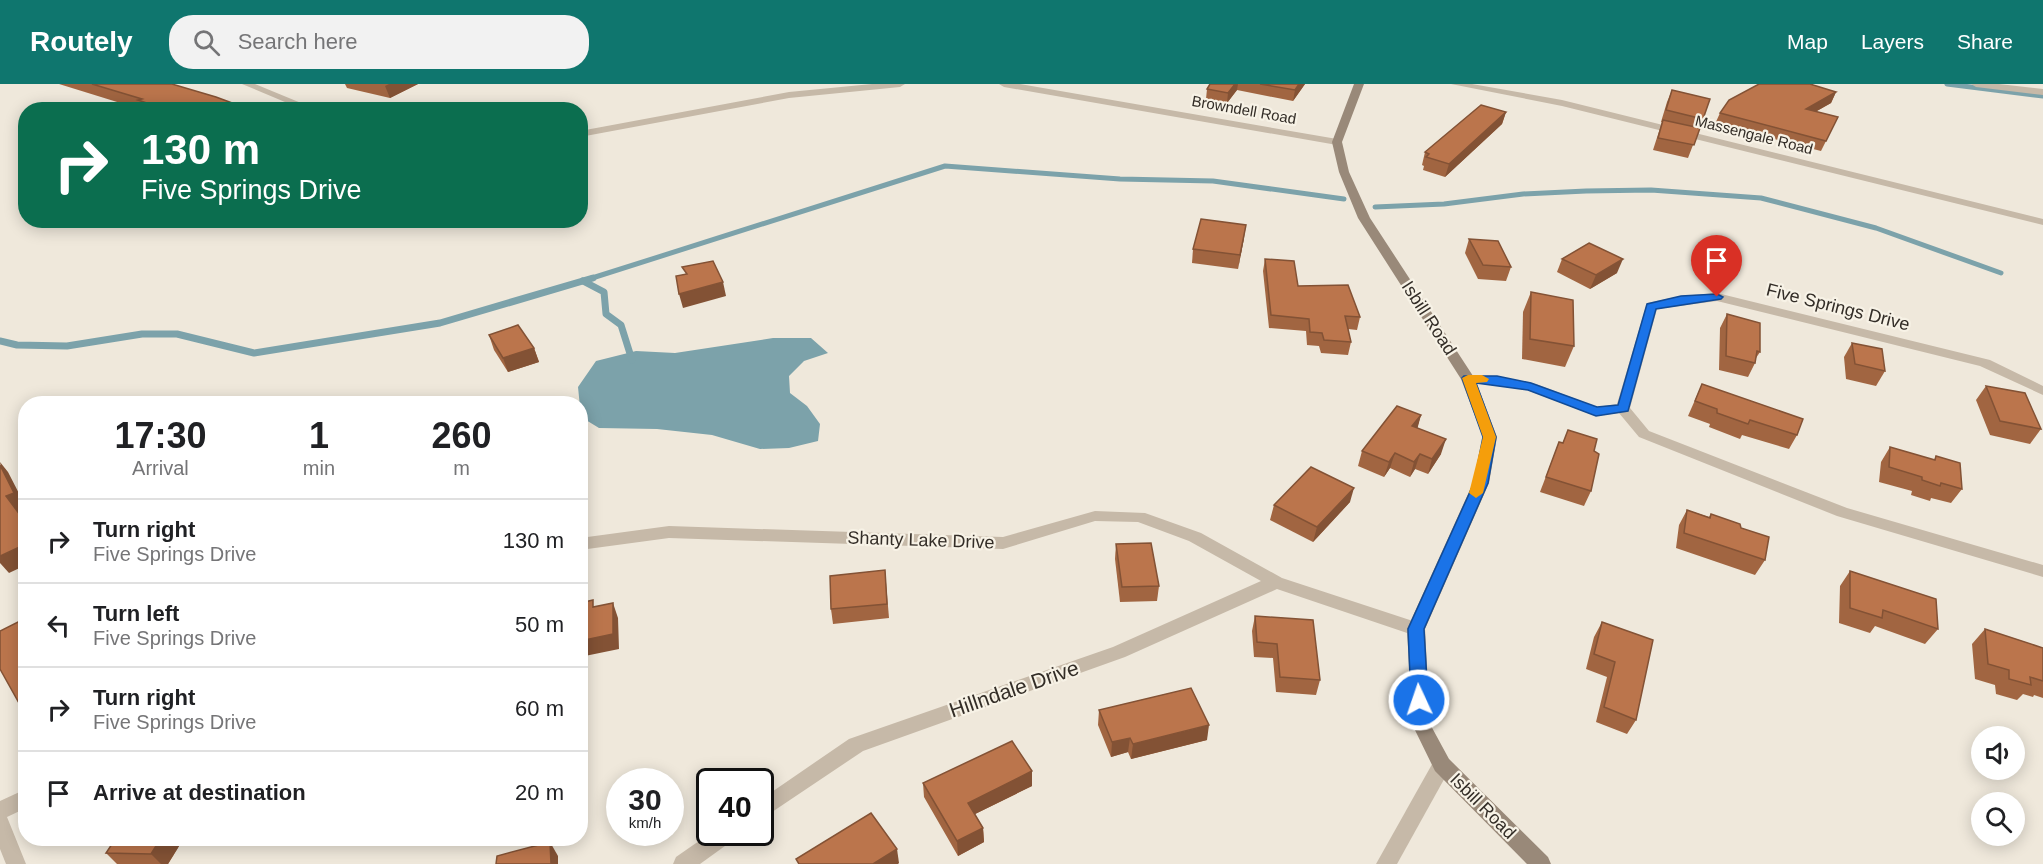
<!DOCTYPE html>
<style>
body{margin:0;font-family:Helvetica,sans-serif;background:#f2f2f2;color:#202124;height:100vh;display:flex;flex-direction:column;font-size:22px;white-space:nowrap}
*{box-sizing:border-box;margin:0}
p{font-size:20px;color:#757577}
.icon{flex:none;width:33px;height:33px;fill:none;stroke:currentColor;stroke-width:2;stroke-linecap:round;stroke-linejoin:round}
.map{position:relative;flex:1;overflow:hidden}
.side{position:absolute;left:18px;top:312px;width:570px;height:450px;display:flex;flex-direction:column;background:#fff;border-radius:24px;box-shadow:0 3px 15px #0003}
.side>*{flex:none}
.top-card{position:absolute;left:18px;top:18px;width:570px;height:126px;border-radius:24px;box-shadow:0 3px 15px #0003;background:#0b6e4f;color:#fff;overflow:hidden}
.fabs{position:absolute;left:1971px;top:642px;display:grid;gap:12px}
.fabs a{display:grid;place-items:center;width:54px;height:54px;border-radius:50%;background:#fff;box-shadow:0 3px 15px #0003;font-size:30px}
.speed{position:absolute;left:606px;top:684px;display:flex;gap:12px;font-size:30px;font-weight:700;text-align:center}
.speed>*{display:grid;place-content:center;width:78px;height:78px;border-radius:50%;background:#fff;box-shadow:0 3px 15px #0003;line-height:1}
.speed small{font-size:15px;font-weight:400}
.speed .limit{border:3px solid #111;border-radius:9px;background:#fff;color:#111}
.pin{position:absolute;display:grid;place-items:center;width:51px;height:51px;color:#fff;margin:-62px -26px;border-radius:50% 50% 50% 0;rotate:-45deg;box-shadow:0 0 6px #0007}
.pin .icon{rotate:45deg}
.me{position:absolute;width:66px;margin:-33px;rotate:357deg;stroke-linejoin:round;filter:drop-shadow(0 0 4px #0008)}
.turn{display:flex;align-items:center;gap:21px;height:126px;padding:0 24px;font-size:27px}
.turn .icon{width:78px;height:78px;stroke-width:2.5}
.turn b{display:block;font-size:42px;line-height:51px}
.eta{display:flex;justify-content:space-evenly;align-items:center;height:102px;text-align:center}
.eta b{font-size:36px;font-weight:700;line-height:42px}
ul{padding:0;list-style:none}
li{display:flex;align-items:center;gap:18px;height:84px;padding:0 24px;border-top:2px solid #e0e0e0}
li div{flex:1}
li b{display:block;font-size:22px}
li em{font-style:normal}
header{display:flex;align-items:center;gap:36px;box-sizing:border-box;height:84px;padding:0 30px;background:#0f766e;color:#fff}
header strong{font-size:28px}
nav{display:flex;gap:33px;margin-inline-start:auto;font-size:21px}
.search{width:420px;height:54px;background:#f2f2f2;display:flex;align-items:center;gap:15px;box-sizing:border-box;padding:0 21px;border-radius:24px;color:#757577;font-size:22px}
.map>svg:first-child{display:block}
</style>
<header>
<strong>Routely</strong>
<div class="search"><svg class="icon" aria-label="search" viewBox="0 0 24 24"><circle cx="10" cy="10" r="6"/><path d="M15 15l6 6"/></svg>Search here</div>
<nav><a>Map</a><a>Layers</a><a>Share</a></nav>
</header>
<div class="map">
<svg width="2043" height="780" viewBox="0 0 2043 780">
<rect width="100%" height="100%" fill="#efe8db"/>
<path fill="#7ca2aa" d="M 773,254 L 811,254 L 828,269 L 804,277 L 789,292 L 790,309 L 807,322 L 820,340 L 818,357 L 789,364 L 760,365 L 712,351 L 657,345 L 599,344 L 581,333 L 578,303 L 596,277 L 636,267 L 675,269 Z"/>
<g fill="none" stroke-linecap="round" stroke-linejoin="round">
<g stroke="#7ca2aa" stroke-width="5">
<path d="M 1947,0 L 2043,12"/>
<path d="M 1375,123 L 1444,120 L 1523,110 L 1586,107 L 1651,106 L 1761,114 L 1876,144 L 2001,189"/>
<path d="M 589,195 L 945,82 L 1120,95 L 1213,97 L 1344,115"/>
</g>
<g stroke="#7ca2aa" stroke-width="7">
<path d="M 583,197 L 604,208 L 606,230 L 621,241 L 632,276"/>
<path d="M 0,257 L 17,261 L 67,262 L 142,250 L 177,250 L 254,269 L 440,239 L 593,194"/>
</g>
<g fill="#c6b9a8" fill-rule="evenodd">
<path d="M 242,0 L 255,0 L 318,26 L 304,26 Z"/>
<path d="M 872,0 L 905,0 L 900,3 L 789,14 L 580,53 L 580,47 L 789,8 Z"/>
<path d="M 999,0 L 1020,0 L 1337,55 L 1342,58 L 1337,61 L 1004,3 Z"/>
<path d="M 1451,0 L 1472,0 L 1562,16 L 2043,135 L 2043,141 L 1562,22 Z"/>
<path d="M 1971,0 L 1999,0 L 2043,5 L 2043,11 L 1976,3 Z"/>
<path d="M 1717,209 L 1990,276 L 2043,302 L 2043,311 L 1980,282 L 1717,217 L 1657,225 L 1630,324 L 1649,347 L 1847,424 L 2043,481 L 2043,493 L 1837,432 L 1639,353 L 1619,329 L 1596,332 L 1527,306 L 1497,300 L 1468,299 L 1461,295 L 1468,291 L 1497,292 L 1536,300 L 1597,323 L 1617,320 L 1647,219 L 1681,212 Z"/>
<path d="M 1095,427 L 1145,429 L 1201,449 L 1282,494 L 1422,540 L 1425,545 L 1422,550 L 1416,552 L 1277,505 L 1125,573 L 863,667 L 760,736 L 760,716 L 849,655 L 1113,563 L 1261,497 L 1189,457 L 1138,438 L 1095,437 L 1003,465 L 669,454 L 580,466 L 580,454 L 669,442 L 1003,453 Z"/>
<path d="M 1442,673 L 1449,675 L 1452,681 L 1397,780 L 1376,780 L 1435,675 Z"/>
<path d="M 26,705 L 26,724 L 7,733 L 26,780 L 6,780 L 0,765 L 0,717 Z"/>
<path d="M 712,748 L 739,748 L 736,754 L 700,780 L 673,780 L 676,773 Z"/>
</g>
<path fill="#998979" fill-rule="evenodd" d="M 1354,0 L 1364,0 L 1342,58 L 1349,88 L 1370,134 L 1475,295 L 1497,353 L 1489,399 L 1425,545 L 1430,640 L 1449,675 L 1548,773 L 1551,780 L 1527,780 L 1435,687 L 1412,640 L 1407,545 L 1473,399 L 1483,353 L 1461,295 L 1358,134 L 1339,88 L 1332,58 Z"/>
</g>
<g fill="#a16541">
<path d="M 59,0 L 172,0 L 244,26 L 143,26 Z"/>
<path d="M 345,0 L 418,0 L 390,14 L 347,4 Z"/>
<path d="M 1210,0 L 1305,0 L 1293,17 L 1237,6 L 1227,19 L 1206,15 L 1207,5 Z"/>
<path d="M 1672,6 L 1703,35 L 1688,74 L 1653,66 L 1662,38 L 1661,38 L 1667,18 Z"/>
<path d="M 1836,8 L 1831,19 L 1815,28 L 1838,33 L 1821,67 L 1715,40 L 1720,29 Z"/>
<path d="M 1506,28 L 1502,40 L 1445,93 L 1423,86 L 1424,82 L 1422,81 L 1425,68 Z"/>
<path d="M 1244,154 L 1238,185 L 1192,179 L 1193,165 Z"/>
<path d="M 1469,155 L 1511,183 L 1506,197 L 1478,195 L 1465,169 Z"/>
<path d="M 1265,175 L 1298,202 L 1360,233 L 1357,246 L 1348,245 L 1351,258 L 1348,271 L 1321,269 L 1319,262 L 1307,261 L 1306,247 L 1269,244 L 1263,187 Z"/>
<path d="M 1562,175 L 1617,189 L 1590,205 L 1557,188 Z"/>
<path d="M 1531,208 L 1574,262 L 1565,283 L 1522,275 L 1523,228 Z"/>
<path d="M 1727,230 L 1760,268 L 1756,274 L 1755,279 L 1748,293 L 1719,286 L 1720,244 Z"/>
<path d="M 489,251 L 534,264 L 539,278 L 508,288 L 494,266 Z"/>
<path d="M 1852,259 L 1885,287 L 1876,302 L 1846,295 L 1844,273 Z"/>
<path d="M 1702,300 L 1797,351 L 1789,365 L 1742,351 L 1740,355 L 1709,343 L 1710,340 L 1688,332 Z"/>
<path d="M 1986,302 L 2041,345 L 2030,360 L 1990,351 L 1976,316 Z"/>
<path d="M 1421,331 L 1417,344 L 1441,370 L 1428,390 L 1415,385 L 1410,393 L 1390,384 L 1384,393 L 1358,382 L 1362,367 Z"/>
<path d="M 1559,358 L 1594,367 L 1591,407 L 1584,422 L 1540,408 Z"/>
<path d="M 1890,363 L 1934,376 L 1936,372 L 1962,405 L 1951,419 L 1931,414 L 1930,417 L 1911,411 L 1912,407 L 1879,398 L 1881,378 Z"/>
<path d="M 1350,418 L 1313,458 L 1270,436 L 1274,421 Z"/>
<path d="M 1687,426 L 1709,433 L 1711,430 L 1741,444 L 1765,476 L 1755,491 L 1676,464 L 1679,441 Z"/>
<path d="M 1116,460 L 1159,502 L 1157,517 L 1120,518 L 1115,475 Z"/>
<path d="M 885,486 L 889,534 L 833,540 L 831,525 Z"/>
<path d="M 1850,487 L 1938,545 L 1925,560 L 1875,542 L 1870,549 L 1839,539 L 1840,502 Z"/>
<path d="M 1255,532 L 1320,596 L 1316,611 L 1276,608 L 1273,574 L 1254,573 L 1252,547 Z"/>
<path d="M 1602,538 L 1636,636 L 1627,650 L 1596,638 L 1607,593 L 1586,585 L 1594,553 Z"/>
<path d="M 1985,545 L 2043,564 L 2043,614 L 2034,611 L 2033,613 L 2023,610 L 2017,616 L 1996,610 L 1995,601 L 1975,595 L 1972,560 Z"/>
<path d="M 1099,626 L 1207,656 L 1131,675 L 1128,668 L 1111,673 L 1098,641 Z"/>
<path d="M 1032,687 L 1032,702 L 975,730 L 983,744 L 984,758 L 958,772 L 924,713 L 923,699 Z"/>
<path d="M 116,754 L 184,754 L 168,780 L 117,780 L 106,769 Z"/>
</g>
<g fill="#835235">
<path d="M 389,0 L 418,0 L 390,14 L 385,2 Z"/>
<path d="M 1235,0 L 1238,0 L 1237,6 L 1227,19 L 1228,9 Z"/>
<path d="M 1299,0 L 1305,0 L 1293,17 L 1295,6 Z"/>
<path d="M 1836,8 L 1831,19 L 1801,36 L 1806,25 Z"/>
<path d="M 1506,28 L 1502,40 L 1445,93 L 1449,80 Z"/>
<path d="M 1246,141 L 1244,154 L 1238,185 L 1240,171 Z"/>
<path d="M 1623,175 L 1617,189 L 1590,205 L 1596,191 Z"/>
<path d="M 723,198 L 726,212 L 683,224 L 679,210 Z"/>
<path d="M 534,264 L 539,278 L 508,288 L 503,274 Z"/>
<path d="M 1421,331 L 1417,346 L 1412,342 Z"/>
<path d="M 1446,355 L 1441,370 L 1428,390 L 1432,375 Z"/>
<path d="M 1395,369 L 1390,384 L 1384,393 L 1389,378 Z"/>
<path d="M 1420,370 L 1415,385 L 1410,393 L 1414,378 Z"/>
<path d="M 0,378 L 8,388 L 26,423 L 26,424 L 19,427 L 26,437 L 26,439 L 6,412 Z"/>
<path d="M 1354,404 L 1350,418 L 1313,458 L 1317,443 Z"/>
<path d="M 26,460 L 26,481 L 9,489 L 0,479 L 0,472 Z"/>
<path d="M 613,519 L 618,534 L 619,565 L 580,573 L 580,557 Z"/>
<path d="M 26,616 L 26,626 L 19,619 Z"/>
<path d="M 1209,641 L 1207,656 L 1131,675 L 1133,660 Z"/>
<path d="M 1130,654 L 1128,668 L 1111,673 L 1112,658 Z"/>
<path d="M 1032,687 L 1032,702 L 969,733 L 968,719 Z"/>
<path d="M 983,744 L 984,758 L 958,772 L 957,757 Z"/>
<path d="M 161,754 L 184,754 L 168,780 L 161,780 L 151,770 Z"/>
<path d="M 550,758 L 558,772 L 558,780 L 551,780 Z"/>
<path d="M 897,765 L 899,779 L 898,780 L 873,780 Z"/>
</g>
<g fill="#bb754c" stroke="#835235" stroke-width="1.5">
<path d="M 92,0 L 172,0 L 216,13 L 243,23 L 237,25 L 237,26 L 167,26 L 138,16 L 142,15 Z"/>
<path d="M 1210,0 L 1235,0 L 1228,9 L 1207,5 Z"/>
<path d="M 1260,0 L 1299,0 L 1295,6 Z"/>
<path d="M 1759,0 L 1810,0 L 1836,8 L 1806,25 L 1838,33 L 1826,57 L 1720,29 L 1729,16 Z"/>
<path d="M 1672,6 L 1710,15 L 1703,35 L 1666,26 Z"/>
<path d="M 1481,21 L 1506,28 L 1449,80 L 1426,73 L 1429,70 L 1425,68 Z"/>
<path d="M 1663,36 L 1700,44 L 1694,61 L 1658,54 Z"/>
<path d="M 1201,135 L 1246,141 L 1240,171 L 1193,165 Z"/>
<path d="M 1469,155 L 1498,157 L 1511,183 L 1483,181 Z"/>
<path d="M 1589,159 L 1623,175 L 1596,191 L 1562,175 Z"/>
<path d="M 1265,175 L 1294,177 L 1298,202 L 1348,201 L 1360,233 L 1345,232 L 1351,258 L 1324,256 L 1322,249 L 1310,248 L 1309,235 L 1271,231 Z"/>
<path d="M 713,177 L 723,198 L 679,210 L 676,192 L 687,190 L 682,183 Z"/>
<path d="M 1531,208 L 1573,216 L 1574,262 L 1530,255 Z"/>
<path d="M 1727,230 L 1760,239 L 1760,268 L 1757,267 L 1755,279 L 1726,272 Z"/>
<path d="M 518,241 L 534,264 L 503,274 L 489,251 Z"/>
<path d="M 1852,259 L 1882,265 L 1885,287 L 1855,280 Z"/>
<path d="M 1702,300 L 1803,335 L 1797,351 L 1750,336 L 1748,340 L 1717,329 L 1717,325 L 1695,317 Z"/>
<path d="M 1986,302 L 2025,309 L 2041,345 L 2000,337 Z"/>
<path d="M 1397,322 L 1421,331 L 1412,342 L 1446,355 L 1432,375 L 1420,370 L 1414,378 L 1395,369 L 1389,378 L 1362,367 Z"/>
<path d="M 1568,346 L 1597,355 L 1594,367 L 1599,370 L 1591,407 L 1546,393 L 1559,358 L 1563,359 Z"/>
<path d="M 1890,363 L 1935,376 L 1936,372 L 1960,379 L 1962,405 L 1941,399 L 1940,402 L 1922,396 L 1922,393 L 1889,383 Z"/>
<path d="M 0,381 L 14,409 L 6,412 L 26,439 L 26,460 L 0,472 Z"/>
<path d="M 1311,383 L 1354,404 L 1317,443 L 1274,421 Z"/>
<path d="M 1687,426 L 1710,434 L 1711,430 L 1740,440 L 1741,444 L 1769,453 L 1765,476 L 1684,449 Z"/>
<path d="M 1151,459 L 1159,502 L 1122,503 L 1116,460 Z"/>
<path d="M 885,486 L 887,520 L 831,525 L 830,492 Z"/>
<path d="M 1850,487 L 1936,515 L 1938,545 L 1883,526 L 1882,534 L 1850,524 Z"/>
<path d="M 593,516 L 593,523 L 613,519 L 613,550 L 580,557 L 580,519 Z"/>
<path d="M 1255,532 L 1313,536 L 1320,596 L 1280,593 L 1277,560 L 1257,558 Z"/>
<path d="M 26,534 L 26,616 L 19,619 L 0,585 L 0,547 Z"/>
<path d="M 1602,538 L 1653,556 L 1636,636 L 1604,623 L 1615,578 L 1594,570 Z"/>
<path d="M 1985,545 L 2043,564 L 2043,597 L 2030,593 L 2031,601 L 2009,595 L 2009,586 L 1988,580 Z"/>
<path d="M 1191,604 L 1209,641 L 1133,660 L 1130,654 L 1112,658 L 1099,626 Z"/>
<path d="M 1012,657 L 1032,687 L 968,719 L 983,744 L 957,757 L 923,699 Z"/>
<path d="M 871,729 L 897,765 L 873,780 L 799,780 L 796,775 Z"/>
<path d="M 116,754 L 161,754 L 151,770 L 106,769 Z"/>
<path d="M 550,758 L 551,780 L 496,780 L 497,772 Z"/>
</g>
<path fill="#1a73e8" stroke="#114b97" stroke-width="1.5" d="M 1717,210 L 1723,213 L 1721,215 L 1656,225 L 1628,327 L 1596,332 L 1528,306 L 1476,299 L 1496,353 L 1488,399 L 1424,545 L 1428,616 L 1425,621 L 1414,621 L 1411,616 L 1408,545 L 1474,399 L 1483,353 L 1462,294 L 1464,292 L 1497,292 L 1531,299 L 1597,323 L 1618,321 L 1647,220 L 1681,212 Z"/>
<path fill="#f59e0b" d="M 1482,291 L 1489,295 L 1487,298 L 1476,299 L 1496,353 L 1483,409 L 1476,414 L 1469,409 L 1483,353 L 1462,294 L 1468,291 Z"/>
<g text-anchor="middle" stroke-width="4.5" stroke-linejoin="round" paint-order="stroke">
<g font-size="15" fill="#332d27" stroke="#f7f2e6">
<text transform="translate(1244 26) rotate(10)" y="5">Browndell Road</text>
<text transform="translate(1754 51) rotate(14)" y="5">Massengale Road</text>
</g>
<g font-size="18" fill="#332d27" stroke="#f7f2e6">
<text transform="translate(1838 223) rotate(14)" y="6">Five Springs Drive</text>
<text transform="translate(1429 234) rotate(57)" y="6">Isbill Road</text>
<text transform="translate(921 456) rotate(2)" y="6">Shanty Lake Drive</text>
<text transform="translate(1483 722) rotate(45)" y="6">Isbill Road</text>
</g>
<g font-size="21" fill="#332d27" stroke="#f7f2e6">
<text transform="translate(1014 605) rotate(-19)" y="7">Hillndale Drive</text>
</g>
</g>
</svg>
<div class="fabs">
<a><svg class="icon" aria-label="sound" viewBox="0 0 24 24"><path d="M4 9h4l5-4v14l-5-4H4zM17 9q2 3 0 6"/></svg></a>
<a><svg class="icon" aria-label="search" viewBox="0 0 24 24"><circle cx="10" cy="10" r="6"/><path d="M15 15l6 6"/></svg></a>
</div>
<div class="speed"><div>30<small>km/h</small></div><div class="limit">40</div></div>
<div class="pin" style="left:1717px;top:213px;background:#d93025"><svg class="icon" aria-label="arrive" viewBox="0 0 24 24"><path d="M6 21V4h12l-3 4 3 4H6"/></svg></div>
<svg class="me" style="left:1419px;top:616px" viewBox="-20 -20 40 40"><circle r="17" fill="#1a73e8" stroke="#fff" stroke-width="3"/><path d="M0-11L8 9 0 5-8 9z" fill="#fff"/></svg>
<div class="top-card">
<div class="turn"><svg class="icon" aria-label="right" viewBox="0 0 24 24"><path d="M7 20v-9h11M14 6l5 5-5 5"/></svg><div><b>130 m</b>Five Springs Drive</div></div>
</div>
<section class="side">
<div class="eta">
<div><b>17:30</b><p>Arrival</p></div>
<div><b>1</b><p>min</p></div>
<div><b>260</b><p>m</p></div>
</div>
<ul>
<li><svg class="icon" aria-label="right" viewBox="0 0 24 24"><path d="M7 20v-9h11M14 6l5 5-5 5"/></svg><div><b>Turn right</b><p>Five Springs Drive</p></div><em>130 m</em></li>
<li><svg class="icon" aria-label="left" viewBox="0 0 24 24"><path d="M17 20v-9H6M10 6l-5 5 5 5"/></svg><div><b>Turn left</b><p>Five Springs Drive</p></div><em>50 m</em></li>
<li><svg class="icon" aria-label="right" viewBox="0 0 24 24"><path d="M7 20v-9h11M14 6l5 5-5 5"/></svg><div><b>Turn right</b><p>Five Springs Drive</p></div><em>60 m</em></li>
<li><svg class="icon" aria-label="arrive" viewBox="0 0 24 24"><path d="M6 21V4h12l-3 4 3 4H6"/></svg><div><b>Arrive at destination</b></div><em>20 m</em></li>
</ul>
</section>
</div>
